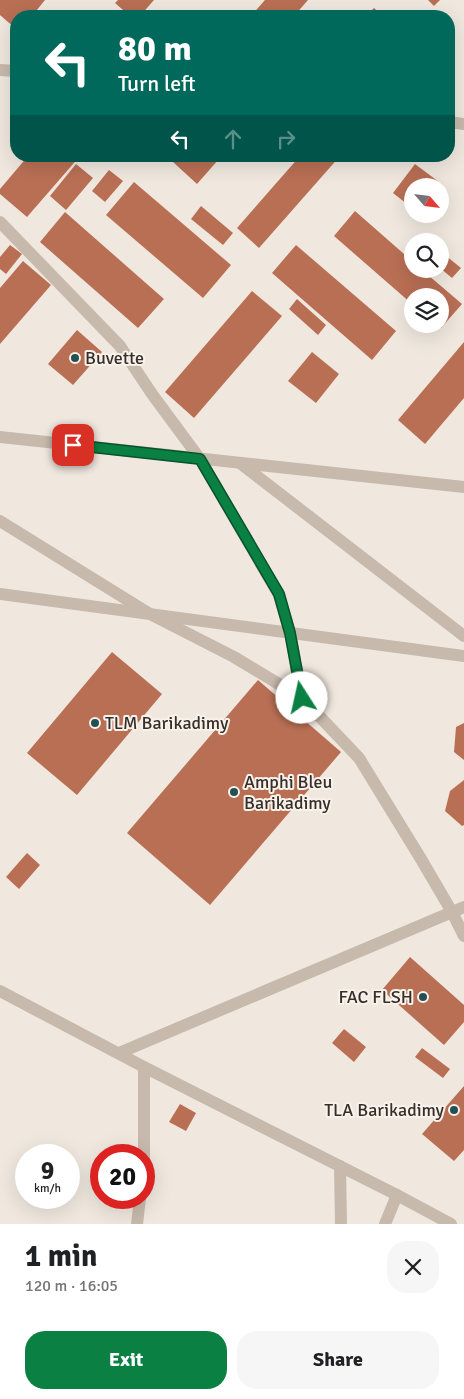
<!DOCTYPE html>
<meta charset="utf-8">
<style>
body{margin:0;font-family:Signika,sans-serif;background:#f6f6f6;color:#202124;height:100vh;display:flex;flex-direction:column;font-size:19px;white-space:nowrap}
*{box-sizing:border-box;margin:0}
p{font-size:16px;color:#757577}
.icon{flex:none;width:28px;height:28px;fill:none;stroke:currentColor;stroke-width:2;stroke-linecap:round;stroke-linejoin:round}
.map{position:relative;height:1224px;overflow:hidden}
.drawer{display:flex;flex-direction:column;background:#fff;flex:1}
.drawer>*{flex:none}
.top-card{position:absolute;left:10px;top:10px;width:445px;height:152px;border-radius:20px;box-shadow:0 5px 20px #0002;background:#00695c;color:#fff;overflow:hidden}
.needle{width:32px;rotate:118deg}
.buttons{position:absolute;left:404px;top:178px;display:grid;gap:10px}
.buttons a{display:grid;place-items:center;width:45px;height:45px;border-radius:50%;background:#fff;box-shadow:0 5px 20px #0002;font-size:25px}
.speed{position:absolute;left:15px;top:1144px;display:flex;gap:10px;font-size:25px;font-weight:700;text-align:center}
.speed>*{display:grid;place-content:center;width:65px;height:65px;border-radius:50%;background:#fff;box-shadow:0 5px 20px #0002;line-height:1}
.speed small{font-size:12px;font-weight:400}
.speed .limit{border:8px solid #d22;background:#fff;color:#111}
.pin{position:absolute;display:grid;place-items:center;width:42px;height:42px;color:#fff;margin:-21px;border-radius:10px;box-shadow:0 2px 8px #0006}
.me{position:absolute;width:55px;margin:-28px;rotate:350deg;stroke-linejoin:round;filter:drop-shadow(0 0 4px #0008)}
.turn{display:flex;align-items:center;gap:18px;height:105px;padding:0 25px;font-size:22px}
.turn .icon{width:65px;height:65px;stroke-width:2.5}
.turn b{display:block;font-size:35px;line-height:42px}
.lanes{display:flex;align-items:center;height:48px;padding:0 25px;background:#0003;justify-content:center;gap:25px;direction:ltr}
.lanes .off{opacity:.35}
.round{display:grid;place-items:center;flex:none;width:52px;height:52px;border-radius:20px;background:#f6f6f6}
.headline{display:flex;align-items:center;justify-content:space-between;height:85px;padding:0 25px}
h1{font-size:30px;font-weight:700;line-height:38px}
.button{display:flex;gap:10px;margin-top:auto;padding:10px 25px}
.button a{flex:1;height:58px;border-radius:20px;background:#0b8043;color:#fff;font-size:20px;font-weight:700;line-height:58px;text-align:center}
.button a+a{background:#f6f6f6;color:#202124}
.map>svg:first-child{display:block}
</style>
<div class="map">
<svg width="464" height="1224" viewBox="0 0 464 1224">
<rect width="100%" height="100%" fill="#f0e8df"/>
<g fill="#b96f54">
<path d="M 0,0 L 45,0 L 32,16 L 16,16 L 16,29 L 0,15 Z"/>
<path d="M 118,0 L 154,0 L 140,16 L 130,16 L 115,3 Z"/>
<path d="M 265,0 L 308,0 L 294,16 L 251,16 Z"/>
<path d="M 428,0 L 440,0 L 434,6 Z"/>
<path d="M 374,8 L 383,16 L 366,16 Z"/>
<path d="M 28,156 L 80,156 L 27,217 L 0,194 L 0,189 Z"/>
<path d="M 178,156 L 216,156 L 219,159 L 197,184 L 173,162 Z"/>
<path d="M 300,156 L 340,156 L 259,248 L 237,228 Z"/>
<path d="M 76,164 L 93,178 L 66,210 L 50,196 Z"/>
<path d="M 415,164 L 443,185 L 440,189 L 440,186 L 412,186 L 412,208 L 393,193 Z"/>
<path d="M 109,170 L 123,181 L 105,202 L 92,191 Z"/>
<path d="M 134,182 L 231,265 L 203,298 L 106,215 Z"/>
<path d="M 201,206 L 233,233 L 223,245 L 191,219 Z"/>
<path d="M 355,211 L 412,261 L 412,269 L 421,269 L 462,304 L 441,328 L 435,324 L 440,324 L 440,296 L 412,296 L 412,304 L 334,236 Z"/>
<path d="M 65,212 L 164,299 L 138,328 L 40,242 Z"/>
<path d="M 10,245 L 22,254 L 6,274 L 0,269 L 0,257 Z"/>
<path d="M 296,245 L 396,331 L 372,360 L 272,273 Z"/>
<path d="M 440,251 L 461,268 L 452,278 L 440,268 Z"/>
<path d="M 23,261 L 51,285 L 0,344 L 0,288 Z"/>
<path d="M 252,291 L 282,316 L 194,418 L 165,392 Z"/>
<path d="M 297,299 L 326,325 L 318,335 L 289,309 Z"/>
<path d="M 77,330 L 102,352 L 73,385 L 48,364 Z"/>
<path d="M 464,342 L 464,398 L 425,444 L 398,420 Z"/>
<path d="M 312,352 L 339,374 L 316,403 L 288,381 Z"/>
<path d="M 112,652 L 162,694 L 77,795 L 27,753 Z"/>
<path d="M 258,680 L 341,752 L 210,905 L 127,833 Z"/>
<path d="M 464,723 L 464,760 L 454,752 L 456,727 Z"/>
<path d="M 464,780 L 464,825 L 462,826 L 445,811 L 450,791 Z"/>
<path d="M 27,853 L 40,865 L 19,889 L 6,877 Z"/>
<path d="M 410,957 L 464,1005 L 464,1022 L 444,1045 L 382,990 Z"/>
<path d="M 344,1029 L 366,1047 L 354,1062 L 332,1043 Z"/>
<path d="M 422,1048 L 450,1069 L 443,1078 L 415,1057 Z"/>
<path d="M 464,1086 L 464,1150 L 454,1161 L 422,1134 Z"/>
<path d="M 180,1104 L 196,1113 L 186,1131 L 169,1122 Z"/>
</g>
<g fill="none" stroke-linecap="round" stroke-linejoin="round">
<g stroke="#c7b9ac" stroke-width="12">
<path d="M 0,70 L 16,71"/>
<path d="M 449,122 L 464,124"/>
<path d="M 0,222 L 120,346 L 152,394 L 200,459 L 279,595 L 290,633 L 302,698 L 359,758 L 421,859 L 452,912 L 464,936"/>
<path d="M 240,463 L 464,636"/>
<path d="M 0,521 L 150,614 L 234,657 L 302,698"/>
<path d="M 0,594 L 464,656"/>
</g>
<g stroke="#c7b9ac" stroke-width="12">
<path d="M 0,437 L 464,487"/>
<path d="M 0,991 L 144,1067 L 397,1195 L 451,1224"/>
<path d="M 119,1053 L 464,907"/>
<path d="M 340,1166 L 341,1224"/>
<path d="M 144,1170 L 144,1067"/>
<path d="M 137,1224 L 140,1198"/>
<path d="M 385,1224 L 397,1195"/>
</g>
</g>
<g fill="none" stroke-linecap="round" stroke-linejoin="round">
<defs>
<path id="route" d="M 73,445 L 200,459 L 279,594 L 290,633 L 302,698"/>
</defs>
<use href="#route" stroke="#07532c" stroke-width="12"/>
<use href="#route" stroke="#0b8043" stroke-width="9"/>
</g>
<g fill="#244f53" stroke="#f8f2eb" stroke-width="2">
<circle cx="75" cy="358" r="5"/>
<circle cx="95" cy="723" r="5"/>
<circle cx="234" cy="792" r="5"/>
<circle cx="423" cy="997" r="5"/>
<circle cx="454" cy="1110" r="5"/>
</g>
<g text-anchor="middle" stroke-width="4" stroke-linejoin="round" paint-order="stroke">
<g font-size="18" fill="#362e2a" stroke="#f8f2eb" text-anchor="start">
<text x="85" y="364">Buvette</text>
<text x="105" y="729">TLM Barikadimy</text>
<text x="244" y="788">Amphi Bleu<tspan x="244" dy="21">Barikadimy</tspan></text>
<text x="413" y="1003" text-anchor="end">FAC FLSH</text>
<text x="444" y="1116" text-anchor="end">TLA Barikadimy</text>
</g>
</g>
</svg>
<div class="buttons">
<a><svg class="needle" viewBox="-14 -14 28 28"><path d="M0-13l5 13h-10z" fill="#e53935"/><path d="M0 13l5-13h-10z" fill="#757577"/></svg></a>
<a><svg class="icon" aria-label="search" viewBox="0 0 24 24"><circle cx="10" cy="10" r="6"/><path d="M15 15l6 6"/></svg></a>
<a><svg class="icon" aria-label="layers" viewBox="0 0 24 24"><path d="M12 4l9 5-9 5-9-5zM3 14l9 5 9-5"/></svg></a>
</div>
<div class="speed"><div>9<small>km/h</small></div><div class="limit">20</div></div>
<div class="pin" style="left:73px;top:445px;background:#d93025"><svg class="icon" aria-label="arrive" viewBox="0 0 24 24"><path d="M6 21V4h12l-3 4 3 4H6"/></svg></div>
<svg class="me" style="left:302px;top:698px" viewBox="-20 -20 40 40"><circle r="19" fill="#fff"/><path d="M0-13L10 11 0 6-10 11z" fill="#0b8043"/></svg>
<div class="top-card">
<div class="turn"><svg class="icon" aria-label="left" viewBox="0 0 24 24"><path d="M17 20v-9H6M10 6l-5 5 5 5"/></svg><div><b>80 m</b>Turn left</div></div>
<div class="lanes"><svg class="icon" aria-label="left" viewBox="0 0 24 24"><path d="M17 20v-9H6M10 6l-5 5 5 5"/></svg><svg class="icon off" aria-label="ahead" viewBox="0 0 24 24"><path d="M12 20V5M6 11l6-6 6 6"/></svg><svg class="icon off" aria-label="right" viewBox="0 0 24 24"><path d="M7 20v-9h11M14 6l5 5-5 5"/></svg></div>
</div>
</div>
<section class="drawer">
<div class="headline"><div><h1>1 min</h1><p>120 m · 16:05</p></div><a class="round"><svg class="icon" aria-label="close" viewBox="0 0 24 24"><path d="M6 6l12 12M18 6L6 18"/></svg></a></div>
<div class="button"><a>Exit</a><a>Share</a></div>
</section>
